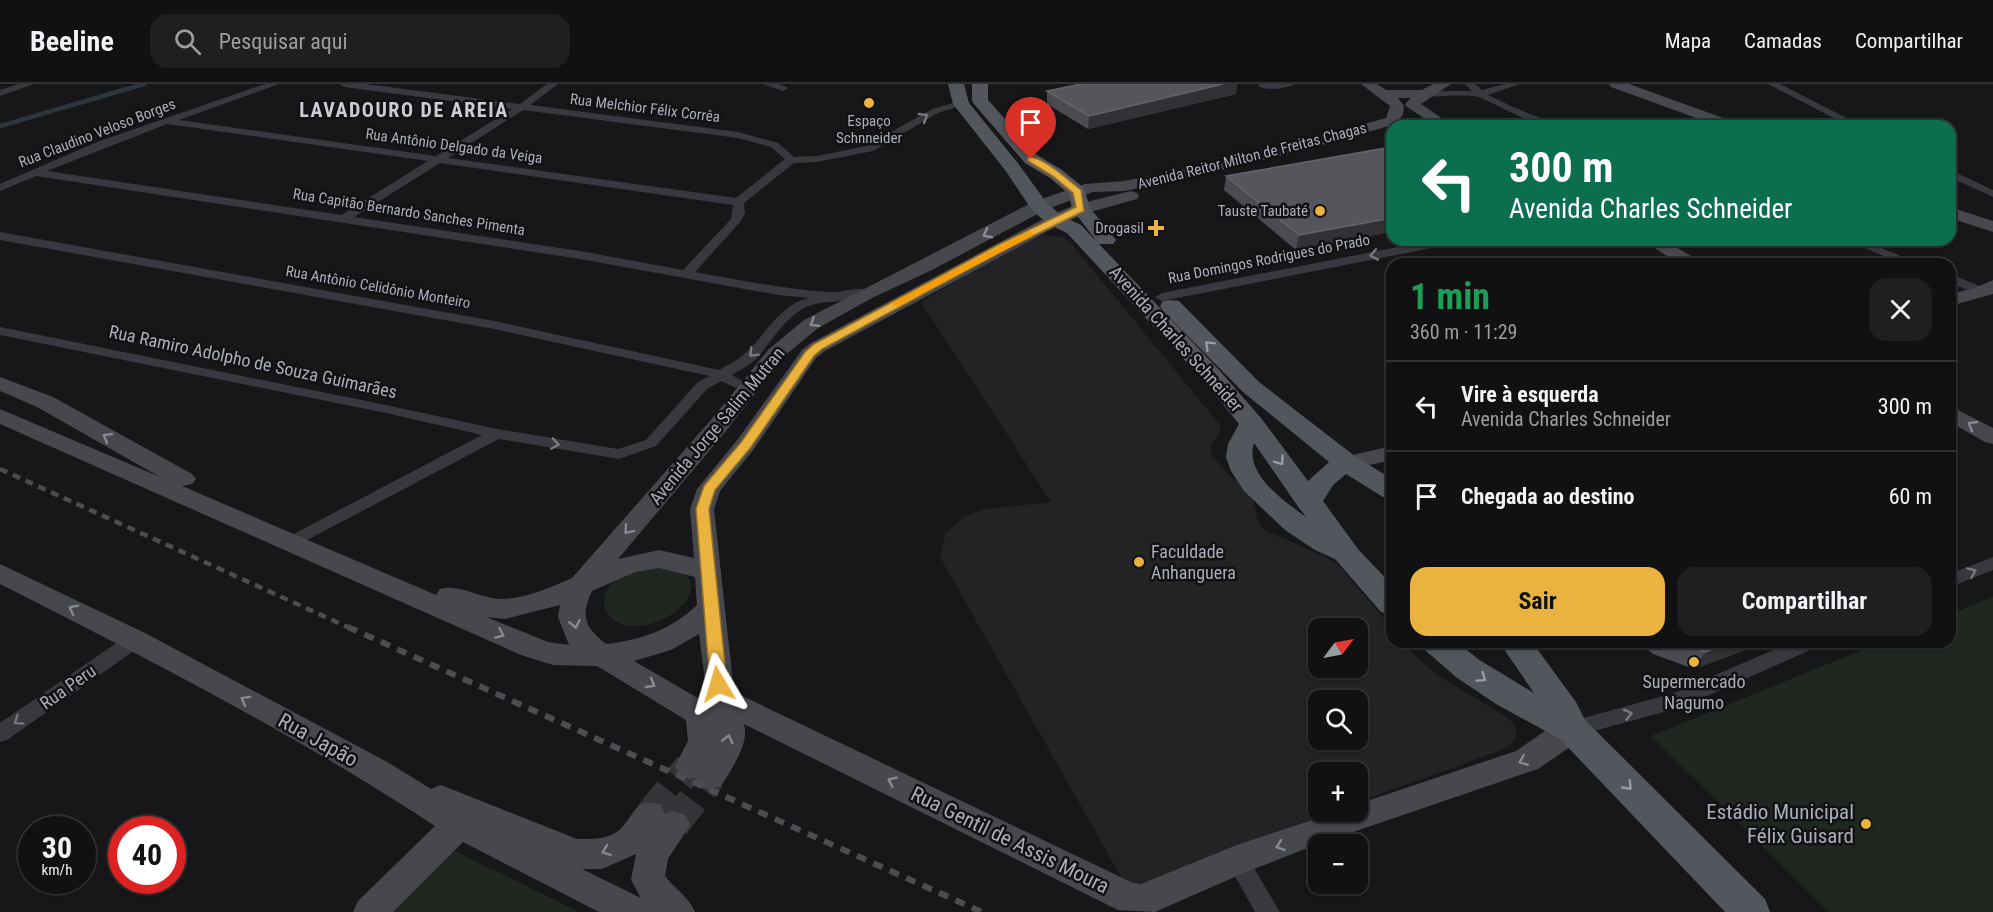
<!DOCTYPE html>
<html lang="pt">
<meta charset="utf-8">
<style>
body{margin:0;font-family:"Roboto Condensed",sans-serif;background:#1e1f21;color:#f1f3f6;height:100vh;display:flex;flex-direction:column;font-size:22px;white-space:nowrap}
*{box-sizing:border-box;margin:0}
p{font-size:20px;color:#9c9da0}
.icon{flex:none;width:33px;height:33px;fill:none;stroke:currentColor;stroke-width:2;stroke-linecap:round;stroke-linejoin:round}
.map{position:relative;flex:1;overflow:hidden}
.side{position:absolute;left:1386px;top:174px;width:570px;height:390px;display:flex;flex-direction:column;background:#111113;border-radius:18px;box-shadow:0 2px 4px #0004,0 0 0 2px #303133}
.side>*{flex:none}
.guide{position:absolute;left:1386px;top:36px;width:570px;height:126px;border-radius:18px;box-shadow:0 2px 4px #0004,0 0 0 2px #303133;background:#0b6e4f;color:#fff;overflow:hidden}
.needle{width:39px;rotate:58deg}
.fabs{position:absolute;left:1308px;top:534px;display:grid;gap:12px}
.fabs a{display:grid;place-items:center;width:60px;height:60px;border-radius:12px;background:#111113;box-shadow:0 2px 4px #0004,0 0 0 2px #303133;font-size:30px}
.speed{position:absolute;left:18px;top:732px;display:flex;gap:12px;font-size:30px;font-weight:700;text-align:center}
.speed>*{display:grid;place-content:center;width:78px;height:78px;border-radius:50%;background:#111113;box-shadow:0 2px 4px #0004,0 0 0 2px #303133;line-height:1}
.speed small{font-size:15px;font-weight:400}
.speed .limit{border:9px solid #d22;background:#fff;color:#111}
.pin{position:absolute;display:grid;place-items:center;width:51px;height:51px;color:#fff;margin:-62px -26px;border-radius:50% 50% 50% 0;rotate:-45deg;box-shadow:0 0 6px #0007}
.pin .icon{rotate:45deg}
.me{position:absolute;width:66px;margin:-33px;rotate:353deg;stroke-linejoin:round;filter:drop-shadow(0 0 4px #0008)}
.turn{display:flex;align-items:center;gap:21px;height:126px;padding:0 24px;font-size:27px}
.turn .icon{width:78px;height:78px;stroke-width:2.5}
.turn b{display:block;font-size:42px;line-height:51px}
.round{display:grid;place-items:center;flex:none;width:63px;height:63px;border-radius:18px;background:#1e1f21}
.head{display:flex;align-items:center;justify-content:space-between;height:102px;padding:0 24px}
h1{font-size:36px;font-weight:700;line-height:45px;color:#1e9e55}
.action{display:flex;gap:12px;margin-top:auto;padding:12px 24px}
.action a{flex:1;height:69px;border-radius:18px;background:#eab23e;color:#111;font-size:24px;font-weight:700;line-height:69px;text-align:center}
.action a+a{background:#1e1f21;color:#f1f3f6}
ul{padding:0;list-style:none}
li{display:flex;align-items:center;gap:18px;height:90px;padding:0 24px;border-top:2px solid #303133}
li div{flex:1}
li b{display:block;font-size:22px}
li em{font-style:normal}
header{display:flex;align-items:center;gap:36px;box-sizing:border-box;height:84px;padding:0 30px;background:#111113;border-bottom:2px solid #303133}
header strong{font-size:28px}
nav{display:flex;gap:33px;margin-inline-start:auto;font-size:21px}
.search{width:420px;height:54px;background:#1e1f21;display:flex;align-items:center;gap:15px;box-sizing:border-box;padding:0 21px;border-radius:18px;color:#9c9da0;font-size:22px}
.map>svg:first-child{display:block}
</style>
<header>
<strong>Beeline</strong>
<div class="search"><svg class="icon" aria-label="search" viewBox="0 0 24 24"><circle cx="10" cy="10" r="6"/><path d="M15 15l6 6"/></svg>Pesquisar aqui</div>
<nav><a>Mapa</a><a>Camadas</a><a>Compartilhar</a></nav>
</header>
<div class="map">
<svg width="1993" height="828" viewBox="0 0 1993 828">
<rect width="100%" height="100%" fill="#171719"/>
<path fill="#232326" fill-rule="evenodd" d="M 1039,151 L 1062,153 L 1070,158 L 1219,340 L 1221,346 L 1210,363 L 1212,371 L 1227,389 L 1244,403 L 1253,416 L 1259,440 L 1266,447 L 1324,472 L 1338,481 L 1392,544 L 1392,558 L 1404,558 L 1414,571 L 1439,592 L 1503,631 L 1512,638 L 1517,646 L 1514,657 L 1502,666 L 1358,718 L 1358,688 L 1318,688 L 1318,728 L 1330,728 L 1129,807 L 940,473 L 946,449 L 963,433 L 985,425 L 1051,418 L 921,218 L 1022,156 ZM 1318,544 L 1358,544 L 1358,584 L 1318,584 ZM 1318,616 L 1358,616 L 1358,656 L 1318,656 Z"/>
<g fill="#1f2720">
<path d="M 649,481 C 658,482 669,482 677,485 C 719,505 658,553 621,540 C 596,530 601,502 623,491 C 631,487 641,484 649,481 Z"/>
<path d="M 1993,513 L 1993,828 L 1828,828 L 1651,652 L 1882,558 L 1950,558 L 1950,530 Z"/>
<path d="M 449,764 L 579,828 L 386,828 Z"/>
</g>
<g fill="none" stroke-linecap="round" stroke-linejoin="round">
<path stroke="#2e363c" stroke-width="4.5" d="M 0,42 L 144,0"/>
<g stroke="#343539" stroke-width="31" stroke-dasharray="31 15" stroke-linecap="butt">
<path d="M 650,731 L 690,682"/>
<path d="M 674,741 L 710,693"/>
</g>
<g fill="#38393e" fill-rule="evenodd">
<path d="M 19,0 L 34,0 L 0,12 L 0,6 Z"/>
<path d="M 265,0 L 279,0 L 179,36 L 436,72 L 512,25 L 344,3 L 339,0 L 366,0 L 520,20 L 547,0 L 558,0 L 530,21 L 738,48 L 778,59 L 794,73 L 817,72 L 866,62 L 932,25 L 961,17 L 966,20 L 938,29 L 873,67 L 817,78 L 794,79 L 744,119 L 745,129 L 740,138 L 695,188 C 739,196 783,205 829,208 C 841,209 864,200 873,209 C 863,219 823,215 806,223 C 785,233 771,259 755,276 C 749,282 739,286 732,291 L 753,303 L 751,306 L 741,306 L 721,297 L 707,305 L 656,362 L 619,375 L 499,355 L 290,465 L 284,463 L 281,459 L 284,455 L 482,351 L 386,329 L 0,251 L 0,243 L 386,321 L 497,345 L 618,365 L 646,356 L 697,299 L 709,292 L 494,245 L 0,156 L 0,148 L 494,237 L 719,286 C 727,281 737,277 743,271 C 766,252 778,221 809,214 L 778,211 L 580,175 L 36,92 L 0,107 L 0,100 L 97,58 ZM 523,26 L 738,54 L 771,63 L 785,75 L 736,114 L 448,74 ZM 167,40 L 428,77 L 341,131 L 47,87 ZM 440,79 L 733,121 L 731,135 L 683,186 L 580,167 L 354,133 Z"/>
<path d="M 763,0 L 779,0 L 788,4 L 783,7 Z"/>
<path d="M 1260,0 L 1295,0 C 1287,5 1266,7 1258,2 Z"/>
<path d="M 1465,0 L 1475,0 L 1482,6 L 1505,0 L 1520,0 L 1488,11 L 1513,23 L 1560,42 C 1530,42 1507,25 1481,14 C 1470,9 1437,13 1424,13 L 1419,10 L 1424,7 L 1472,7 Z"/>
<path d="M 1768,0 L 1780,0 L 1862,42 L 1849,42 Z"/>
<path d="M 1950,86 L 1993,106 L 1993,113 L 1950,93 Z"/>
<path d="M 1434,156 L 1458,156 L 1452,160 L 1162,217 L 1155,213 L 1162,209 Z"/>
<path d="M 1845,156 L 1862,156 L 1920,180 L 1903,180 Z"/>
<path d="M 1950,190 L 1987,205 L 1988,208 L 1982,212 L 1950,199 Z"/>
<path d="M 1993,473 L 1993,486 L 1950,503 L 1950,490 Z"/>
<path d="M 135,549 L 142,551 L 144,556 L 142,561 L 7,656 L 0,658 L 0,639 L 128,551 Z"/>
<path d="M 1792,558 L 1819,558 L 1817,563 L 1682,623 L 1572,653 L 1565,651 L 1562,645 L 1565,639 L 1572,637 L 1671,610 Z"/>
<path d="M 1237,766 L 1245,769 L 1280,828 L 1255,828 L 1226,776 L 1229,769 Z"/>
</g>
<g fill="#46484e" fill-rule="evenodd">
<path d="M 1361,0 L 1377,0 L 1386,6 L 1422,6 L 1433,0 L 1451,0 L 1421,20 L 1453,42 L 1436,42 L 1407,23 L 1405,20 L 1411,14 L 1398,14 L 1404,22 L 1403,30 L 1396,40 L 1308,65 L 1176,97 L 1124,107 L 1093,108 L 1045,126 L 932,186 L 874,213 L 818,244 L 783,273 L 726,347 L 618,475 L 659,466 L 694,474 L 690,425 L 697,405 L 738,355 L 802,266 L 811,259 L 1049,132 L 1075,121 L 1131,107 L 1137,109 L 1139,112 L 1137,115 L 1087,129 L 1061,140 L 825,267 L 816,274 L 754,365 L 720,407 L 714,425 L 734,608 L 1133,799 L 1141,800 L 1237,761 L 1336,728 L 1358,728 L 1358,720 L 1516,667 L 1561,636 L 1572,633 L 1583,636 L 1587,645 L 1583,654 L 1538,685 L 1318,760 L 1246,788 L 1155,828 L 1118,826 L 744,640 C 750,659 731,686 721,702 L 710,706 L 699,702 L 695,693 L 690,695 L 679,691 L 675,682 L 688,657 L 686,636 L 597,582 L 553,581 L 521,571 L 0,340 L 0,325 L 160,393 L 37,323 L 0,307 L 0,293 L 53,313 L 192,390 L 196,395 L 192,400 L 182,402 L 436,511 L 440,505 C 460,499 482,516 504,515 C 527,514 552,503 572,494 L 710,337 L 769,265 L 804,236 L 1033,118 L 1085,100 L 1124,97 L 1176,87 L 1299,58 L 1386,34 L 1390,22 ZM 659,484 L 695,493 L 697,521 C 671,546 641,556 606,560 C 585,543 580,533 592,507 L 635,488 ZM 560,521 L 558,533 L 569,561 L 548,558 L 486,533 L 505,535 ZM 699,550 L 708,620 L 634,577 L 671,566 Z"/>
<path d="M 1609,0 L 1629,0 L 1737,39 L 1739,42 L 1718,42 L 1611,3 Z"/>
<path d="M 1950,123 L 1993,137 L 1993,148 L 1950,134 Z"/>
<path d="M 1642,156 L 1664,156 L 1698,176 L 1701,180 L 1679,180 Z"/>
<path d="M 1993,196 L 1993,210 L 1950,222 L 1950,210 L 1975,204 Z"/>
<path d="M 1950,322 L 1993,344 L 1993,360 L 1985,358 L 1950,338 Z"/>
<path d="M 1392,362 L 1392,376 L 1347,386 L 1339,384 L 1335,379 L 1339,374 Z"/>
<path d="M 0,480 L 145,549 L 389,679 L 431,705 L 441,701 L 577,755 C 591,755 606,756 618,747 C 635,733 634,711 661,721 L 665,730 L 674,727 L 685,731 L 690,741 L 668,775 L 665,792 C 675,805 689,813 695,828 L 599,828 L 463,758 L 393,828 L 353,828 L 358,817 L 435,742 C 297,651 148,575 0,500 ZM 636,770 L 631,796 L 641,814 L 582,785 L 602,785 Z"/>
</g>
<g fill="#54565d" fill-rule="evenodd">
<path d="M 948,0 L 964,0 L 969,19 L 1017,78 L 1046,118 L 1062,132 L 1081,141 L 1098,159 L 1072,125 L 1069,110 L 1050,94 L 1025,79 L 974,20 L 972,17 L 972,0 L 988,0 L 988,16 L 1037,71 L 1062,86 L 1084,104 L 1090,124 L 1116,156 L 1113,160 L 1099,160 L 1220,287 L 1261,334 L 1308,397 L 1329,378 L 1243,308 L 1163,227 L 1160,222 L 1163,217 L 1171,216 L 1179,217 L 1259,298 L 1356,373 L 1392,395 L 1392,416 L 1383,413 L 1346,390 L 1333,401 L 1323,417 L 1358,465 L 1392,501 L 1392,531 L 1381,528 L 1335,475 L 1315,466 L 1285,446 L 1244,407 L 1231,387 L 1226,373 L 1228,360 L 1239,340 L 1204,297 L 1067,149 L 1048,140 L 1032,126 L 1005,86 L 953,20 ZM 1254,359 L 1299,424 L 1306,433 C 1284,417 1244,390 1254,359 Z"/>
<path d="M 1420,558 L 1457,558 L 1478,575 L 1534,609 L 1499,558 L 1532,558 L 1576,618 L 1585,636 L 1765,815 L 1770,828 L 1725,828 L 1560,655 L 1496,620 L 1456,593 L 1425,566 Z"/>
</g>
<path stroke="#4b4d53" stroke-width="4.5" stroke-dasharray="8 6" stroke-linecap="butt" d="M 0,385 L 352,545"/>
<path stroke="#4b4d53" stroke-width="6" stroke-dasharray="10 8" stroke-linecap="butt" d="M 348,543 L 982,828"/>
</g>
<g fill="#4b4b51">
<path d="M 1081,0 L 1237,0 L 1236,10 L 1088,45 L 1047,20 L 1047,7 Z"/>
<path d="M 1392,63 L 1296,166 L 1224,106 L 1226,92 Z"/>
<path d="M 1639,558 L 1767,558 L 1694,585 L 1653,570 Z"/>
</g>
<g fill="#323236">
<path d="M 1223,0 L 1237,0 L 1236,10 L 1088,45 L 1089,32 Z"/>
<path d="M 1392,134 L 1392,148 L 1296,166 L 1299,151 Z"/>
<path d="M 1731,558 L 1767,558 L 1694,585 L 1705,568 Z"/>
</g>
<g fill="#55565c" stroke="#63646a" stroke-width="1.5">
<path d="M 1081,0 L 1223,0 L 1089,32 L 1047,7 Z"/>
<path d="M 1392,63 L 1392,134 L 1299,151 L 1226,92 Z"/>
<path d="M 1678,558 L 1731,558 L 1705,568 Z"/>
</g>
<defs><path id="oneway-chevron" d="M-2-3.5L2.5 0L-2 3.5" fill="none" stroke-width="1.6" stroke-linecap="round" stroke-linejoin="round" transform="scale(1.5)"/></defs>
<g stroke="#777981">
<use href="#oneway-chevron" transform="translate(924 33) rotate(-30)"/>
<use href="#oneway-chevron" transform="translate(1374 171) rotate(169)"/>
<use href="#oneway-chevron" transform="translate(753 269) rotate(135)"/>
<use href="#oneway-chevron" transform="translate(555 360) rotate(9)"/>
<use href="#oneway-chevron" transform="translate(1972 488) rotate(-23)"/>
<use href="#oneway-chevron" transform="translate(1628 630) rotate(-15)"/>
<use href="#oneway-chevron" transform="translate(18 637) rotate(145)"/>
</g>
<g stroke="#878a93">
<use href="#oneway-chevron" transform="translate(987 150) rotate(152)"/>
<use href="#oneway-chevron" transform="translate(814 239) rotate(148)"/>
<use href="#oneway-chevron" transform="translate(1972 341) rotate(-150)"/>
<use href="#oneway-chevron" transform="translate(107 353) rotate(-150)"/>
<use href="#oneway-chevron" transform="translate(628 446) rotate(131)"/>
<use href="#oneway-chevron" transform="translate(73 525) rotate(-153)"/>
<use href="#oneway-chevron" transform="translate(575 540) rotate(78)"/>
<use href="#oneway-chevron" transform="translate(500 550) rotate(24)"/>
<use href="#oneway-chevron" transform="translate(651 600) rotate(31)"/>
<use href="#oneway-chevron" transform="translate(245 616) rotate(-151)"/>
<use href="#oneway-chevron" transform="translate(728 655) rotate(-76)"/>
<use href="#oneway-chevron" transform="translate(1523 677) rotate(158)"/>
<use href="#oneway-chevron" transform="translate(892 697) rotate(-154)"/>
<use href="#oneway-chevron" transform="translate(1280 762) rotate(161)"/>
<use href="#oneway-chevron" transform="translate(606 767) rotate(160)"/>
</g>
<g stroke="#999ca6">
<use href="#oneway-chevron" transform="translate(1209 261) rotate(-135)"/>
<use href="#oneway-chevron" transform="translate(1280 377) rotate(54)"/>
<use href="#oneway-chevron" transform="translate(1482 594) rotate(34)"/>
<use href="#oneway-chevron" transform="translate(1628 702) rotate(46)"/>
</g>
<path fill="#eab23e" stroke="#987428" stroke-width="1.5" d="M 1028,73 C 1043,72 1069,97 1081,106 L 1084,127 L 1006,165 L 822,265 L 814,272 L 751,363 L 715,406 L 709,425 L 727,600 L 724,605 L 718,606 L 713,605 L 710,600 L 696,425 L 704,402 L 742,357 L 805,268 L 814,260 L 998,161 L 1076,123 L 1073,109 L 1053,92 L 1028,77 Z"/>
<path fill="#f59e0b" d="M 1029,147 L 1034,150 L 1032,152 L 900,221 L 896,222 L 891,219 Z"/>
<g fill="#eab23e" stroke="#121214" stroke-width="2">
<circle cx="869" cy="19" r="6"/>
<circle cx="1320" cy="127" r="6"/>
<path d="M1153 135h6v6h6v6h-6v6h-6v-6h-6v-6h6z"/>
<circle cx="1139" cy="478" r="6"/>
<circle cx="1694" cy="578" r="6"/>
<circle cx="1866" cy="740" r="6"/>
</g>
<g text-anchor="middle" stroke-width="5" stroke-linejoin="round" paint-order="stroke">
<g font-size="15" fill="#aaaeb8" stroke="#121214">
<text transform="translate(645 24) rotate(7)" y="5">Rua Melchior Félix Corrêa</text>
<text transform="translate(97 49) rotate(-21)" y="5">Rua Claudino Veloso Borges</text>
<text transform="translate(454 62) rotate(8)" y="5">Rua Antônio Delgado da Veiga</text>
<text transform="translate(1252 72) rotate(-14)" y="5">Avenida Reitor Milton de Freitas Chagas</text>
<text transform="translate(409 128) rotate(9)" y="5">Rua Capitão Bernardo Sanches Pimenta</text>
<text transform="translate(1269 175) rotate(-11)" y="5">Rua Domingos Rodrigues do Prado</text>
<text transform="translate(378 203) rotate(10)" y="5">Rua Antônio Celidônio Monteiro</text>
</g>
<g font-size="15" fill="#aaaeb8" stroke="#121214" text-anchor="end">
<text x="869" y="42" text-anchor="middle">Espaço<tspan x="869" dy="17">Schnneider</tspan></text>
<text x="1308" y="132">Tauste Taubaté</text>
<text x="1144" y="149">Drogasil</text>
</g>
<g font-size="18" fill="#aaaeb8" stroke="#121214">
<text transform="translate(1176 255) rotate(48)" y="6">Avenida Charles Schneider</text>
<text transform="translate(253 278) rotate(12)" y="6">Rua Ramiro Adolpho de Souza Guimarães</text>
<text transform="translate(717 342) rotate(-50)" y="6">Avenida Jorge Salim Mutran</text>
<text transform="translate(68 603) rotate(-35)" y="6">Rua Peru</text>
</g>
<g font-size="18" fill="#aaaeb8" stroke="#121214" text-anchor="start">
<text x="1151" y="474">Faculdade<tspan x="1151" dy="21">Anhanguera</tspan></text>
<text x="1694" y="604" text-anchor="middle">Supermercado<tspan x="1694" dy="21">Nagumo</tspan></text>
</g>
<g font-size="20" font-weight="bold" letter-spacing="1.5" fill="#cbcdd4" stroke="#121214">
<text x="404" y="33">LAVADOURO DE AREIA</text>
</g>
<g font-size="21" fill="#aaaeb8" stroke="#121214">
<text transform="translate(318 656) rotate(29)" y="7">Rua Japão</text>
<text transform="translate(1010 756) rotate(26)" y="7">Rua Gentil de Assis Moura</text>
</g>
<g font-size="21" fill="#aaaeb8" stroke="#121214" text-anchor="end">
<text x="1854" y="735">Estádio Municipal<tspan x="1854" dy="24">Félix Guisard</tspan></text>
</g>
</g>
</svg>
<div class="fabs">
<a><svg class="needle" viewBox="-14 -14 28 28"><path d="M0-13l5 13h-10z" fill="#e53935"/><path d="M0 13l5-13h-10z" fill="#9c9da0"/></svg></a>
<a><svg class="icon" aria-label="search" viewBox="0 0 24 24"><circle cx="10" cy="10" r="6"/><path d="M15 15l6 6"/></svg></a>
<a>+</a>
<a>−</a>
</div>
<div class="speed"><div>30<small>km/h</small></div><div class="limit">40</div></div>
<div class="pin" style="left:1031px;top:75px;background:#d93025"><svg class="icon" aria-label="arrive" viewBox="0 0 24 24"><path d="M6 21V4h12l-3 4 3 4H6"/></svg></div>
<svg class="me" style="left:718px;top:600px" viewBox="-20 -20 40 40"><path d="M0-17L14 15 0 8-14 15z" fill="#eab23e" stroke="#fff" stroke-width="4"/></svg>
<div class="guide">
<div class="turn"><svg class="icon" aria-label="left" viewBox="0 0 24 24"><path d="M17 20v-9H6M10 6l-5 5 5 5"/></svg><div><b>300 m</b>Avenida Charles Schneider</div></div>
</div>
<section class="side">
<div class="head"><div><h1>1 min</h1><p>360 m · 11:29</p></div><a class="round"><svg class="icon" aria-label="close" viewBox="0 0 24 24"><path d="M6 6l12 12M18 6L6 18"/></svg></a></div>
<ul>
<li><svg class="icon" aria-label="left" viewBox="0 0 24 24"><path d="M17 20v-9H6M10 6l-5 5 5 5"/></svg><div><b>Vire à esquerda</b><p>Avenida Charles Schneider</p></div><em>300 m</em></li>
<li><svg class="icon" aria-label="arrive" viewBox="0 0 24 24"><path d="M6 21V4h12l-3 4 3 4H6"/></svg><div><b>Chegada ao destino</b></div><em>60 m</em></li>
</ul>
<div class="action"><a>Sair</a><a>Compartilhar</a></div>
</section>
</div>
